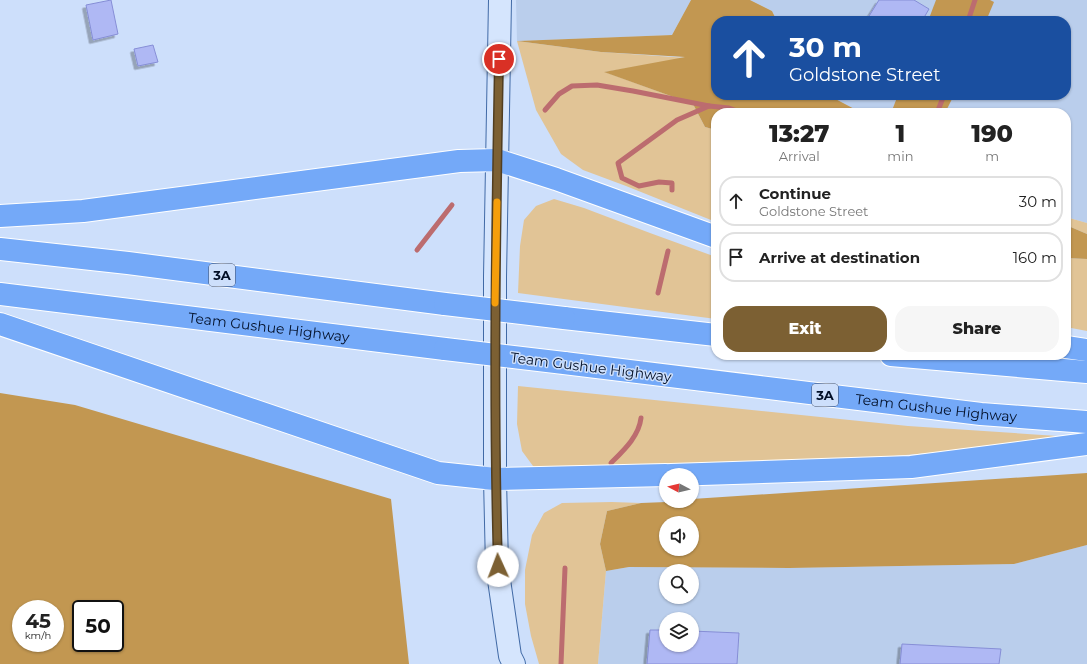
<!DOCTYPE html>
<style>
body{margin:0;font-family:Montserrat,sans-serif;background:#f6f6f6;color:#222;height:100vh;display:flex;flex-direction:column;font-size:15px;white-space:nowrap}
*{box-sizing:border-box;margin:0}
p{font-size:13px;color:#767676}
.icon{flex:none;width:22px;height:22px;fill:none;stroke:currentColor;stroke-width:2;stroke-linecap:round;stroke-linejoin:round}
.map{position:relative;flex:1;overflow:hidden}
.drawer{position:absolute;left:711px;top:108px;width:360px;height:252px;display:flex;flex-direction:column;background:#fff;border-radius:16px;box-shadow:0 1px 3px #0004}
.drawer>*{flex:none}
.banner{position:absolute;left:711px;top:16px;width:360px;height:84px;border-radius:16px;box-shadow:0 1px 3px #0004;background:#1a4fa0;color:#fff;overflow:hidden}
.needle{width:26px;rotate:277deg}
.controls{position:absolute;left:659px;top:468px;display:grid;gap:8px}
.controls a{display:grid;place-items:center;width:40px;height:40px;border-radius:50%;background:#fff;box-shadow:0 1px 3px #0004;font-size:20px}
.speed{position:absolute;left:12px;top:600px;display:flex;gap:8px;font-size:20px;font-weight:700;text-align:center}
.speed>*{display:grid;place-content:center;width:52px;height:52px;border-radius:50%;background:#fff;box-shadow:0 1px 3px #0004;line-height:1}
.speed small{font-size:10px;font-weight:400}
.speed .limit{border:2px solid #111;border-radius:6px;background:#fff;color:#111}
.pin{position:absolute;display:grid;place-items:center;width:34px;height:34px;color:#fff;margin:-17px;border:2px solid #fff;border-radius:50%;box-shadow:0 1px 4px #0007}
.me{position:absolute;width:44px;margin:-22px;rotate:358deg;stroke-linejoin:round;filter:drop-shadow(0 0 3px #0008)}
.turn{display:flex;align-items:center;gap:14px;height:84px;padding:0 12px;font-size:18px}
.turn .icon{width:52px;height:52px;stroke-width:2.5}
.turn b{display:block;font-size:28px;line-height:34px}
.eta{display:flex;justify-content:space-evenly;align-items:center;height:68px;text-align:center}
.eta b{font-size:24px;font-weight:800;line-height:28px}
.action{display:flex;gap:8px;margin-top:auto;padding:8px 12px}
.action a{flex:1;height:46px;border-radius:16px;background:#7c6033;color:#fff;font-size:16px;font-weight:800;line-height:46px;text-align:center}
.action a+a{background:#f6f6f6;color:#222}
ul{padding:0;list-style:none}
li{display:flex;align-items:center;gap:12px;height:50px;margin:0 8px 6px;padding:0 4px;border:2px solid #e0e0e0;border-radius:16px}
li div{flex:1}
li b{display:block;font-size:15px}
li em{font-style:normal}
.map>svg:first-child{display:block}
</style>
<div class="map">
<svg width="1087" height="664" viewBox="0 0 1087 664">
<defs>
<filter id="shadow"><feDropShadow dx="-3.5" dy="3.5" stdDeviation="0" flood-color="#0004"/></filter>
</defs>
<rect width="100%" height="100%" fill="#cddffb"/>
<g fill="#baceec" fill-rule="evenodd">
<path d="M 516,0 L 691,0 L 672,35 L 517,41 Z"/>
<path d="M 750,0 L 1087,0 L 1087,223 L 1066,217 L 1066,113 L 862,113 L 828,95 L 1066,95 L 1066,21 L 777,21 L 772,11 Z"/>
<path d="M 1087,545 L 1087,664 L 598,664 L 606,571 L 629,567 L 789,568 L 1014,564 ZM 666,571 L 692,571 L 692,597 L 666,597 ZM 666,619 L 692,619 L 692,645 L 666,645 Z"/>
</g>
<g fill="#e1c496">
<path d="M 517,41 L 601,52 L 688,58 L 605,72 L 693,104 L 705,127 L 716,130 L 716,222 L 626,186 L 583,170 L 561,154 L 536,110 Z"/>
<path d="M 554,199 L 584,208 L 650,233 L 716,257 L 716,319 L 518,293 L 520,246 L 524,220 L 536,206 Z"/>
<path d="M 1066,217 L 1087,223 L 1087,234 L 1066,225 Z"/>
<path d="M 1066,258 L 1087,259 L 1087,331 L 1066,327 Z"/>
<path d="M 518,386 L 908,426 L 1087,438 L 989,448 L 834,461 L 540,474 L 533,466 L 522,451 L 517,424 Z"/>
<path d="M 612,502 L 641,503 L 607,511 L 600,544 L 606,571 L 598,664 L 539,664 L 531,636 L 525,604 L 525,570 L 532,535 L 544,513 L 562,503 Z"/>
</g>
<g fill="#c29751" fill-rule="evenodd">
<path d="M 691,0 L 750,0 L 772,11 L 777,21 L 716,21 L 716,95 L 828,95 L 862,113 L 716,113 L 716,130 L 705,127 L 693,104 L 604,72 L 685,57 L 601,52 L 517,41 L 672,35 Z"/>
<path d="M 936,0 L 990,0 L 994,2 L 986,21 L 928,21 Z"/>
<path d="M 898,95 L 954,95 L 945,113 L 891,113 Z"/>
<path d="M 1066,225 L 1087,234 L 1087,259 L 1066,258 Z"/>
<path d="M 0,393 L 75,405 L 391,499 L 409,664 L 0,664 ZM 21,609 L 55,609 L 55,643 L 21,643 ZM 81,609 L 115,609 L 115,643 L 81,643 Z"/>
<path d="M 1087,473 L 1087,545 L 1014,564 L 789,568 L 629,567 L 606,571 L 600,544 L 607,511 L 641,503 L 692,501 L 692,499 ZM 666,523 L 692,523 L 692,549 L 666,549 Z"/>
</g>
<g fill="none" stroke-linecap="round" stroke-linejoin="round">
<g stroke="#bc6c6f" stroke-width="5">
<path d="M 968,21 L 975,0"/>
<path d="M 545,110 L 559,94 L 572,86 L 597,85 L 633,91 L 709,106"/>
<path d="M 937,113 L 944,95"/>
<path d="M 672,190 L 672,183 L 659,182 L 639,186 L 622,178 L 618,163 L 677,120 L 709,106 L 729,108 L 742,113"/>
<path d="M 417,250 L 452,205"/>
<path d="M 658,293 L 668,251"/>
<path d="M 611,463 C 624,450 639,436 641,418"/>
<path d="M 561,664 L 565,568"/>
</g>
</g>
<g fill="#afb8f4" stroke="#868ed6" filter="url(#shadow)">
<path d="M 111,0 L 118,34 L 93,40 L 86,5 Z"/>
<path d="M 879,0 L 914,0 L 929,9 L 922,21 L 866,21 Z"/>
<path d="M 153,45 L 158,62 L 138,66 L 134,49 Z"/>
<path d="M 650,630 L 666,630 L 666,645 L 692,645 L 692,631 L 739,633 L 737,664 L 647,664 Z"/>
<path d="M 902,644 L 1001,649 L 999,664 L 900,664 Z"/>
</g>
<g fill="none" stroke-linecap="round" stroke-linejoin="round">
<defs>
<path id="secondary" d="M 500,0 L 495,277 L 495,479 L 497,566 L 510,656 L 514,664"/>
<g id="motorway">
<path d="M 0,216 L 83,211 L 459,161 L 497,160 L 556,179 L 716,237"/>
<path d="M 0,249 L 128,263 L 445,304"/>
<path id="s1" d="M 0,294 L 445,349"/>
<path d="M 564,318 L 716,335"/>
<path d="M 0,324 L 438,473 L 495,479 L 666,475"/>
<path d="M 1066,347 L 1087,350"/>
<path d="M 891,355 L 1087,372"/>
<path id="s2" d="M 564,363 L 981,414 L 1087,422"/>
<path d="M 671,475 L 911,467 L 1087,444"/>
</g>
</defs>
<use href="#secondary" stroke="#416aa6" stroke-width="24"/>
<use href="#motorway" stroke="#fff" stroke-width="24"/>
<use href="#secondary" stroke="#d5e5fd" stroke-width="22"/>
<use href="#motorway" stroke="#74a9f8" stroke-width="22"/>
<defs>
<g id="motorway-bridge">
<path d="M 445,304 L 564,318"/>
<path d="M 445,349 L 564,363"/>
</g>
</defs>
<use href="#motorway-bridge" stroke="#fff" stroke-width="24" stroke-linecap="butt"/>
<use href="#motorway-bridge" stroke="#74a9f8" stroke-width="22"/>
</g>
<g fill="none" stroke-linecap="round" stroke-linejoin="round">
<defs>
<path id="route" d="M 498,566 C 493,397 496,228 499,59"/>
</defs>
<use href="#route" stroke="#513e21" stroke-width="10"/>
<use href="#route" stroke="#7c6033" stroke-width="7"/>
<path stroke="#f59e0b" stroke-width="7" d="M 495,303 L 497,202"/>
</g>
<g text-anchor="middle" stroke-width="3" stroke-linejoin="round" paint-order="stroke">
<g fill="#cddffb" stroke="#3f4d67" stroke-width="1">
<rect x="209" y="264" width="26" height="22" rx="3"/>
<rect x="812" y="384" width="26" height="22" rx="3"/>
</g>
<g font-size="13" font-weight="bold" fill="#020f27">
<text x="222" y="280">3A</text>
<text x="825" y="400">3A</text>
</g>
<g font-size="14" fill="#020f27" stroke="#cddffb">
<text dy="5" stroke="none"><textPath href="#s1" startOffset="271">Team Gushue Highway</textPath></text>
<text transform="translate(591 367) rotate(7)" y="5">Team Gushue Highway</text>
<text dy="5" stroke="none"><textPath href="#s2" startOffset="375">Team Gushue Highway</textPath></text>
</g>
</g>
</svg>
<div class="controls">
<a><svg class="needle" viewBox="-14 -14 28 28"><path d="M0-13l5 13h-10z" fill="#e53935"/><path d="M0 13l5-13h-10z" fill="#767676"/></svg></a>
<a><svg class="icon" aria-label="sound" viewBox="0 0 24 24"><path d="M4 9h4l5-4v14l-5-4H4zM17 9q2 3 0 6"/></svg></a>
<a><svg class="icon" aria-label="search" viewBox="0 0 24 24"><circle cx="10" cy="10" r="6"/><path d="M15 15l6 6"/></svg></a>
<a><svg class="icon" aria-label="layers" viewBox="0 0 24 24"><path d="M12 4l9 5-9 5-9-5zM3 14l9 5 9-5"/></svg></a>
</div>
<div class="speed"><div>45<small>km/h</small></div><div class="limit">50</div></div>
<div class="pin" style="left:499px;top:59px;background:#d93025"><svg class="icon" aria-label="arrive" viewBox="0 0 24 24"><path d="M6 21V4h12l-3 4 3 4H6"/></svg></div>
<svg class="me" style="left:498px;top:566px" viewBox="-20 -20 40 40"><circle r="19" fill="#fff"/><path d="M0-13L10 11 0 6-10 11z" fill="#7c6033"/></svg>
<div class="banner">
<div class="turn"><svg class="icon" aria-label="ahead" viewBox="0 0 24 24"><path d="M12 20V5M6 11l6-6 6 6"/></svg><div><b>30 m</b>Goldstone Street</div></div>
</div>
<section class="drawer">
<div class="eta">
<div><b>13:27</b><p>Arrival</p></div>
<div><b>1</b><p>min</p></div>
<div><b>190</b><p>m</p></div>
</div>
<ul>
<li><svg class="icon" aria-label="ahead" viewBox="0 0 24 24"><path d="M12 20V5M6 11l6-6 6 6"/></svg><div><b>Continue</b><p>Goldstone Street</p></div><em>30 m</em></li>
<li><svg class="icon" aria-label="arrive" viewBox="0 0 24 24"><path d="M6 21V4h12l-3 4 3 4H6"/></svg><div><b>Arrive at destination</b></div><em>160 m</em></li>
</ul>
<div class="action"><a>Exit</a><a>Share</a></div>
</section>
</div>
